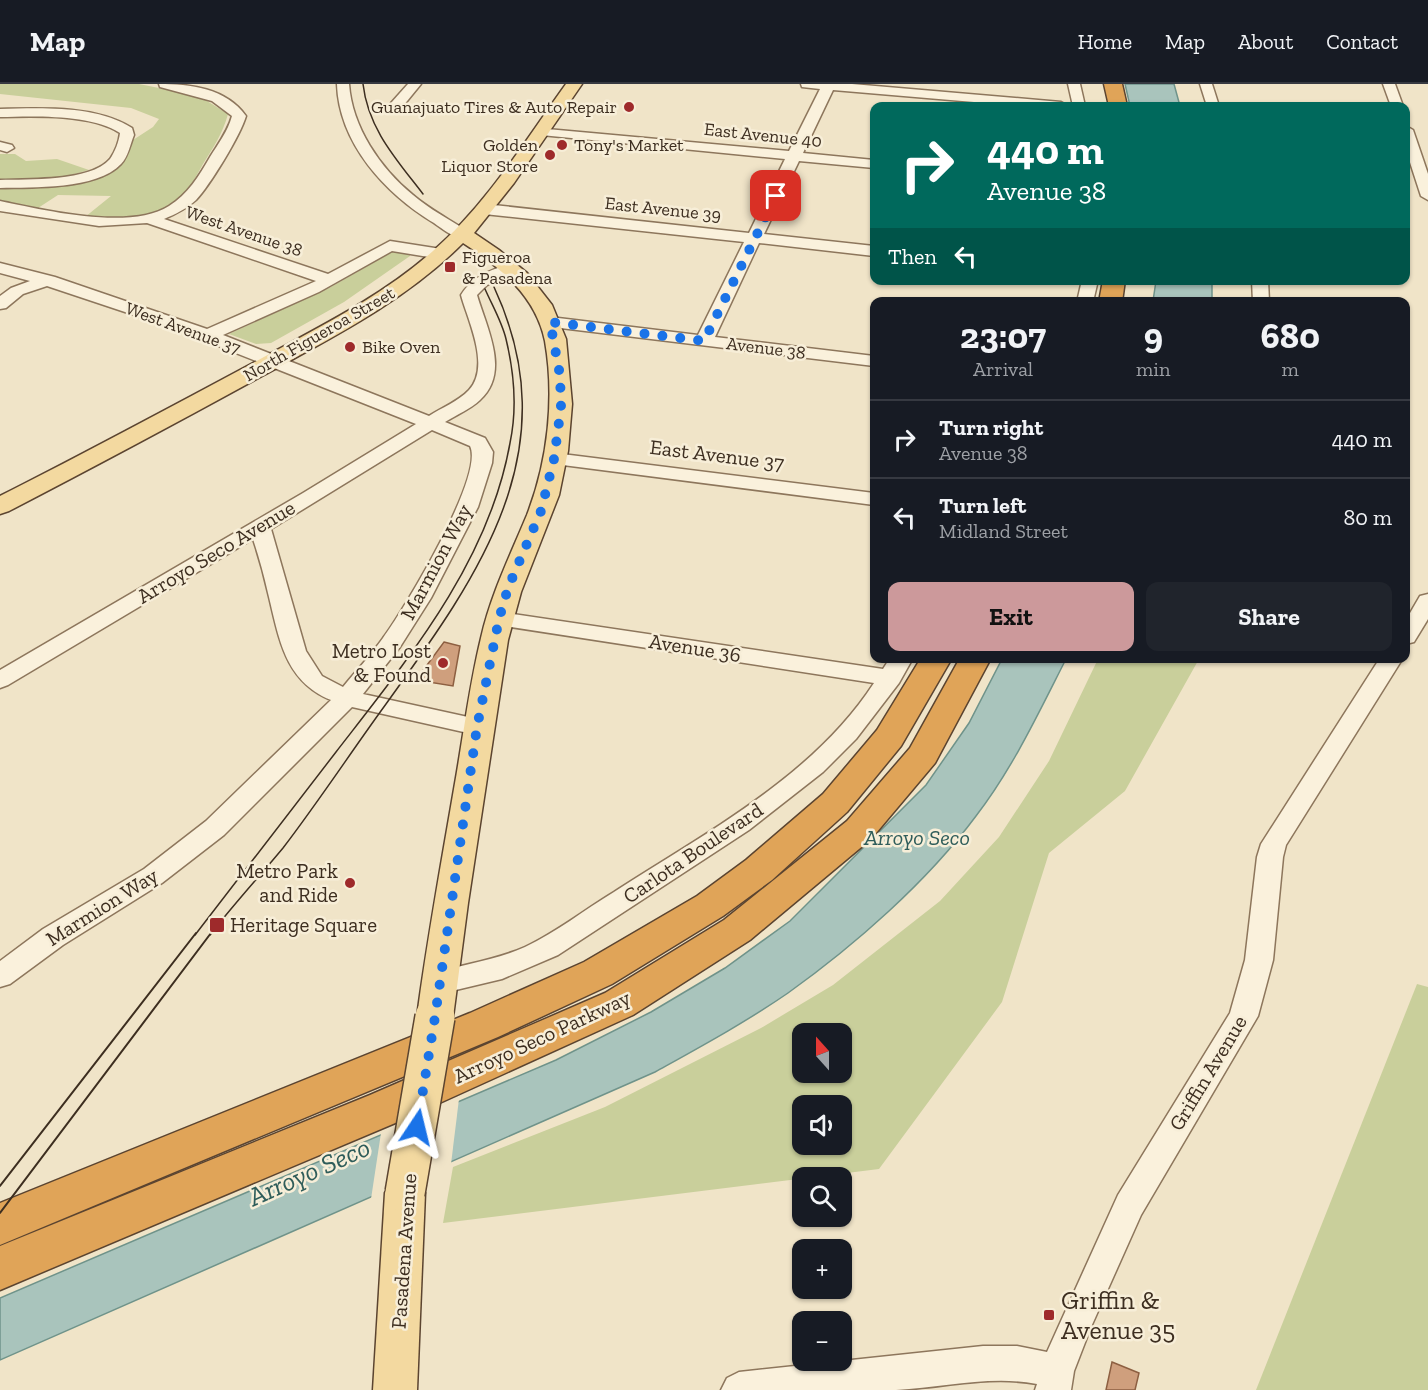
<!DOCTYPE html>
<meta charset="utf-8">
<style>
body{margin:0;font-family:"Zilla Slab",serif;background:#20242c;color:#f1f3f6;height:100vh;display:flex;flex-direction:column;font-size:22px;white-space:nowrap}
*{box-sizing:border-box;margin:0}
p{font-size:20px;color:#9ea1a6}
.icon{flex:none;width:33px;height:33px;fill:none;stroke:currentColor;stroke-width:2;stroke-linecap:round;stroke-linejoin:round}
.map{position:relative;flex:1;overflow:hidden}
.details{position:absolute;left:870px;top:213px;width:540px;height:366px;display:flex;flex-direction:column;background:#171b24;border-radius:12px;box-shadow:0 2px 4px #0004}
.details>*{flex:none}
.guide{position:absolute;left:870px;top:18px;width:540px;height:183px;border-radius:12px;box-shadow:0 2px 4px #0004;background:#00695c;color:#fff;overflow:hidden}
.needle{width:39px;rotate:339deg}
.controls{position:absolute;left:792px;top:939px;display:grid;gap:12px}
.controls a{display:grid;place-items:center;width:60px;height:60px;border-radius:12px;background:#171b24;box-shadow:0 2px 4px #0004;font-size:30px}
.pin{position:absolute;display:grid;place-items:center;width:51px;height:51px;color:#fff;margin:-26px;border-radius:12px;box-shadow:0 3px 9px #0006}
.me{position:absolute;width:66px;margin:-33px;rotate:10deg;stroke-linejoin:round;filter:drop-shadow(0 0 4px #0008)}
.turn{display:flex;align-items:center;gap:21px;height:126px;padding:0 18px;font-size:27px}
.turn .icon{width:78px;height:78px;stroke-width:2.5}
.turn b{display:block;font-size:42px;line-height:51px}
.then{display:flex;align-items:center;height:57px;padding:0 18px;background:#0003;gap:12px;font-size:22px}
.eta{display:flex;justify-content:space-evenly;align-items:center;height:102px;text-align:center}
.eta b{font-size:36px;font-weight:700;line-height:42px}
.action{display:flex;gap:12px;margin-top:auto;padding:12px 18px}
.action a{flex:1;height:69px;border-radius:12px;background:#cc999b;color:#111;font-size:24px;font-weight:700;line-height:69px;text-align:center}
.action a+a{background:#20242c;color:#f1f3f6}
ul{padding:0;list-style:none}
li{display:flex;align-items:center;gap:18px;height:78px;padding:0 18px;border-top:2px solid #363941}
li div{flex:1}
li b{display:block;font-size:22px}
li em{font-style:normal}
header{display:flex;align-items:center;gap:36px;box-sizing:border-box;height:84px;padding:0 30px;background:#171b24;border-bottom:2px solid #363941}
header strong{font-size:28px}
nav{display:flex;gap:33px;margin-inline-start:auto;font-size:21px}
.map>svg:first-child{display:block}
</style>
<header>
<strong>Map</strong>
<nav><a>Home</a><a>Map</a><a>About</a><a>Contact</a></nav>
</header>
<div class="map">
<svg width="1428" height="1306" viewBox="0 0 1428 1306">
<rect width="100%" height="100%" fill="#f0e4c8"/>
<g fill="#c9cf9b" fill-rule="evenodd">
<path d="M 0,0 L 139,0 L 199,12 L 228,30 C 223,49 213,64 203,80 C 195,94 186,113 172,121 C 148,137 112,134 85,133 L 111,112 L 58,111 L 38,124 L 0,117 L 0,103 L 36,102 L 116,83 L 127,73 L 133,56 L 153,43 L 159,35 L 131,24 L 0,10 Z"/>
<path d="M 0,70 L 15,70 L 26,77 L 57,75 L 89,86 L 63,93 L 0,97 Z"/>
<path d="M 397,165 L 410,169 L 410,172 L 344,218 L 271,259 L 256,260 L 229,250 L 331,203 Z"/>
<path d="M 1098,575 L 1199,575 L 1125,707 L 1049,769 L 1002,918 L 879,1085 L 443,1139 L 453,1083 L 605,1023 L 761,944 L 833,901 L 940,817 L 999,753 L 1049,677 ZM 802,950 L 842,950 L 842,988 L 802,988 ZM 802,1022 L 842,1022 L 842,1060 L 802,1060 Z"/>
<path d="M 1417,900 L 1428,903 L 1428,1306 L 1256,1306 Z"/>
</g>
<g fill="#a9c4bc" stroke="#6f938a" stroke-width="1.5">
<path d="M 1125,0 L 1174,0 L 1180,22 L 1130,22 Z"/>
<path d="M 1156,197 L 1212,197 L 1212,217 L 1153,217 Z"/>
<path d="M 1002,575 L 1066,575 C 1039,628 1013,684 976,732 C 927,798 855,861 788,909 C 746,938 700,963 655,988 L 0,1276 L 0,1214 L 556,976 L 651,928 L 725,884 L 790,837 L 926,701 L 969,639 Z"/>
</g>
<path fill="#f0e4c8" d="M 459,1015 L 451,1080 L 371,1115 L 381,1049 Z"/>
<g fill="#cf9f7d" stroke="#8d5f41" stroke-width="1.5">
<path d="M 444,558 L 460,562 L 453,602 L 416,596 Z"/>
<path d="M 1112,1278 L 1139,1289 L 1135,1306 L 1106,1306 Z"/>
</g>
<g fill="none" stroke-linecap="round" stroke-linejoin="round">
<defs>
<g id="minor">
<path d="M 159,0 C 190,0 226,4 246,32 C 240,52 210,101 196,116 C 186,125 176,130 164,135 L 328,190 L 390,157 L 441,165 L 449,170 L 441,175 L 392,167 L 319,208 L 223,251 L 429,332 C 441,324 459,317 469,306 C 491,282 468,237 461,211 C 472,193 491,185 511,180 L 519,185 L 517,188 L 487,201 L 477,211 C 486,243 511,288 480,316 C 471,325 456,331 445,338 L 485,354 L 493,368 L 492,379 L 478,423 L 431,514 L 400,563 L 363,610 L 477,635 L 485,637 L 489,643 L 485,649 L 477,651 L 352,623 L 224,751 L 162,799 L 63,861 L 10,900 L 0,903 L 0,877 L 43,845 L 144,785 L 206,737 L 331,616 C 284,597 279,553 268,509 C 264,491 259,473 253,455 L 8,601 L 0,604 L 0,586 L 303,409 L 416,340 L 170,243 L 47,202 L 23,210 L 6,224 L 0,225 L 0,212 L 11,204 L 30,197 L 0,189 L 0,179 L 55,193 L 207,245 L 316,197 L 147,139 L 99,142 L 0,127 L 0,117 C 44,126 130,147 169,122 C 188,110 199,92 210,73 C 218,60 228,47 232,32 L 212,17 L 160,3 ZM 432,346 L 470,362 C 485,391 404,526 383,554 C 371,571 356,587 343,603 L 322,592 L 306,567 L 271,445 Z"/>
<path d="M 337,0 L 349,0 C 352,43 380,84 413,111 C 429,125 449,135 467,147 L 470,150 L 467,153 C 455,156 444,146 434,139 C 386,110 339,60 337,0 Z"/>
<path d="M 408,0 L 421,0 L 403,22 L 393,22 L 391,19 Z"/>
<path d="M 801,0 L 852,0 L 1061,18 L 1068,22 L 1021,22 L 833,6 L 803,69 L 874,76 L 874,84 L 799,77 L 764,150 L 874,162 L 874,172 L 759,159 L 715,253 L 874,272 L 874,282 L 544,242 L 542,238 L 544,234 L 550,233 L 698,251 L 744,158 L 484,130 L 479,128 L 476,125 L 479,122 L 484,120 L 749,149 L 785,75 L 541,51 L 536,50 L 534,47 L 536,44 L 789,67 L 820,5 L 802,3 Z"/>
<path d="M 1068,0 L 1080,0 L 1085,22 L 1073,22 Z"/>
<path d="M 1200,0 L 1212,0 L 1219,22 L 1207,22 Z"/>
<path d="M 1383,0 L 1395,0 L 1403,22 L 1391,22 Z"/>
<path d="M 0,25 C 41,24 96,21 132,44 L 134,51 C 130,61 128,73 121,80 C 97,106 32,103 0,104 L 0,96 C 28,95 90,98 110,75 C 115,68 119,57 120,49 C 91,30 34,32 0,33 Z"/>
<path d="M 1406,42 L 1413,46 L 1428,90 L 1428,116 L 1421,112 L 1406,66 Z"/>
<path d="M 0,58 L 12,61 L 14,64 L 7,68 L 0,66 Z"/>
<path d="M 1082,196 L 1098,196 L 1093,218 L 1077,218 Z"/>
<path d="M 1252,196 L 1268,196 L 1269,218 L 1253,218 Z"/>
<path d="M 554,369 L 874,409 L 874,421 L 547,379 L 544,375 L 547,371 Z"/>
<path d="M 1428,510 L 1428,535 L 1414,558 L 1406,560 L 1406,536 L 1420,512 Z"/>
<path d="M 499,528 L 883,585 L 890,574 L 913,574 L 899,599 L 856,655 L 823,688 L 749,746 L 558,871 L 502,895 L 439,910 L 429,907 L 425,899 L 429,891 C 461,880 494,877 525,863 C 557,848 584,826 614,808 C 705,749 813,693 874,599 L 491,540 L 488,535 L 491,530 Z"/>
<path d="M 1380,574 L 1403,574 L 1286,761 L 1283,773 L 1273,876 L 1258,932 L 1141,1131 L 1091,1243 L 1074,1287 L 1071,1306 L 1035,1306 L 1037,1300 C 989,1291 943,1304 896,1306 C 838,1306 779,1306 721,1306 L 727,1294 L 739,1288 L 983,1262 L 1017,1262 L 1047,1268 L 1118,1111 L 1230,929 L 1245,876 L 1257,773 L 1261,760 Z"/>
</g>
<g id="major">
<path d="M 566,0 L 582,0 L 514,99 L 474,149 L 499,166 L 527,189 L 552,221 L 566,255 L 572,320 L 568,367 L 559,411 L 521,508 L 508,556 L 468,819 L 453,933 L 448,944 L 435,948 L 422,944 L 417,933 C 427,857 441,781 454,705 C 463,655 469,603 481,554 C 491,510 510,472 527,431 C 548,377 555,314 545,257 C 536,212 500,183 463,159 C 405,217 333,253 262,292 C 178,338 94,383 9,427 L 0,430 L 0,412 C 85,369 169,324 253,279 C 315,245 380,214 433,167 C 487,120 525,57 566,0 Z"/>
<path d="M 405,1091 L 419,1096 L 425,1109 L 417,1306 L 373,1306 L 385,1109 L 391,1096 Z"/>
</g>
<g id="highway">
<path d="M 1104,0 L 1122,0 L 1127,22 L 1109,22 Z"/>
<path d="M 1103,196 L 1125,196 L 1122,218 L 1099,218 Z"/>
<path d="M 921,574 L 952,574 L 901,662 L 847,728 L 772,796 L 723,832 L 612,900 L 498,953 L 0,1161 L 0,1119 L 470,929 L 584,878 L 697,812 L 746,776 L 823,710 L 877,646 Z"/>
<path d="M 960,574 L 991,574 L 935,679 L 871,755 L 750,856 L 633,931 L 400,1037 L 0,1206 L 0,1162 L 370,1011 L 605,909 L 724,836 L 847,737 L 910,664 Z"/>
</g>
</defs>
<use href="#minor" stroke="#8d765c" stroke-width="3"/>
<use href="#major" stroke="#5b4430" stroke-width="3"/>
<use href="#highway" stroke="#5b4430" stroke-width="3"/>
<use href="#minor" fill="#faf1dc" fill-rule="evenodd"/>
<use href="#major" fill="#f3d9a0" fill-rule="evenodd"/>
<use href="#highway" fill="#e0a458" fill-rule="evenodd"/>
<g stroke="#3d2e20" stroke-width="1.5">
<path d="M 363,0 C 368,45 397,76 423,110"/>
<path d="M 195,851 C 242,790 289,729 336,668 C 408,575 489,478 510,359 C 517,326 514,288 506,255 C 502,238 492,221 485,205"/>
<path d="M 210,851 C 233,821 259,793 283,764 C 319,717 351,668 386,620 C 479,491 570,366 494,203"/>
</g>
<g stroke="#3d2e20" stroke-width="2">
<path d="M 0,1102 L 196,849"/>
<path d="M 0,1129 L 211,849"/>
</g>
<defs>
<path id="major-bridge" d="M 405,1109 L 435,933"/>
</defs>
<use href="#major-bridge" stroke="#5b4430" stroke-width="42" stroke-linecap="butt"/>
<use href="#major-bridge" stroke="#f3d9a0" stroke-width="39"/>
</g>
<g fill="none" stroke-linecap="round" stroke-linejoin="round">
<path stroke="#1a73e8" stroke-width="10" stroke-dasharray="0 18" d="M 417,1043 L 435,933 L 477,643 L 499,535 L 508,504 L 541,427 L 554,375 L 561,323 L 560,291 L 550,238 L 704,257 L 776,112"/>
</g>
<g fill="#9e2a2b" stroke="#f7eed8" stroke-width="2">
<circle cx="629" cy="23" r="6"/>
<circle cx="562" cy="61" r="6"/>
<circle cx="550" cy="71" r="6"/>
<rect x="444" y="177" width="12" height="12" rx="3"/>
<circle cx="350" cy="263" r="6"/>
<circle cx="443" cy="579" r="6"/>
<circle cx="350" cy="799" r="6"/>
<rect x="209" y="833" width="16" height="16" rx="3"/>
<rect x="1043" y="1225" width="12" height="12" rx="3"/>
</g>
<g text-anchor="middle" stroke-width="5" stroke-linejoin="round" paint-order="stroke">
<g font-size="18" fill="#3d2e20" stroke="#f7eed8" text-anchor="start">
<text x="617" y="29" text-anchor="end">Guanajuato Tires &amp; Auto Repair</text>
<text x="538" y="67" text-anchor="end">Golden<tspan x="538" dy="21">Liquor Store</tspan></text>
<text x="574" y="67">Tony's Market</text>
<text x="462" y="179">Figueroa<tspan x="462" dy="21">&amp; Pasadena</tspan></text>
<text x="362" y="269">Bike Oven</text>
</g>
<g font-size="18" fill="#3d2e20" stroke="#f7eed8">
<text transform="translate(763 51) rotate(6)" y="6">East Avenue 40</text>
<text transform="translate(663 125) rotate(6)" y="6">East Avenue 39</text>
<text transform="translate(244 147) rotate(19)" y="6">West Avenue 38</text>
<text transform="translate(183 244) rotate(20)" y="6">West Avenue 37</text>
<text transform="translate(319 250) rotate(-30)" y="6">North Figueroa Street</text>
<text transform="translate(766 264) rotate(7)" y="6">Avenue 38</text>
</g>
<g font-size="21" fill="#3d2e20" stroke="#f7eed8">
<text transform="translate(717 371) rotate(7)" y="7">East Avenue 37</text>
<text transform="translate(216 468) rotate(-31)" y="7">Arroyo Seco Avenue</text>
<text transform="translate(436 478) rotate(-62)" y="7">Marmion Way</text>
<text transform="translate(695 564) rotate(9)" y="7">Avenue 36</text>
<text transform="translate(693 769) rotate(-34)" y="7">Carlota Boulevard</text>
<text transform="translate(102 823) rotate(-32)" y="7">Marmion Way</text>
<text transform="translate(542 953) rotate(-25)" y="7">Arroyo Seco Parkway</text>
<text transform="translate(1208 989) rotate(-59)" y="7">Griffin Avenue</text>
<text transform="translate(404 1167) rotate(-86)" y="7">Pasadena Avenue</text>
</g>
<g font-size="21" fill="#3d2e20" stroke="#f7eed8" text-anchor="end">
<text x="431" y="574">Metro Lost<tspan x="431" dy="24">&amp; Found</tspan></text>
<text x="338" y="794">Metro Park<tspan x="338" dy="24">and Ride</tspan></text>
<text x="230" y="848" text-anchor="start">Heritage Square</text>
</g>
<g font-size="22" font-style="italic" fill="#2f5d5a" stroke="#f7eed8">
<text x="917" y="761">Arroyo Seco</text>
</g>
<g font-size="26" fill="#3d2e20" stroke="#f7eed8" text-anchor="start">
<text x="1061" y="1225">Griffin &amp;<tspan x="1061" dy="30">Avenue 35</tspan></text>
</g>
<g font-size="27" font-style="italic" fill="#2f5d5a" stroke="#f7eed8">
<text transform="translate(309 1088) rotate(-24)" y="9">Arroyo Seco</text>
</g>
</g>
</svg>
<div class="controls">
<a><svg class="needle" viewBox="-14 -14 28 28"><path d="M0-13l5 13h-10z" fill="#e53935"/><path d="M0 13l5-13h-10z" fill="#9ea1a6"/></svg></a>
<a><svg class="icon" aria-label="sound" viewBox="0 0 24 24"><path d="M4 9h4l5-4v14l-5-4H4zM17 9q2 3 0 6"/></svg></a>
<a><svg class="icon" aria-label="search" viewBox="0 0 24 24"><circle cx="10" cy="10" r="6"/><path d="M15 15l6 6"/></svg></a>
<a>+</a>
<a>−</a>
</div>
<div class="pin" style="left:776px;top:112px;background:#d93025"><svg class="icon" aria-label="arrive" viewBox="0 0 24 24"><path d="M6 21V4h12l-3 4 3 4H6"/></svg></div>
<svg class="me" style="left:417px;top:1043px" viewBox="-20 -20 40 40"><path d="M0-17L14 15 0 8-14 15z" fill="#1a73e8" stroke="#fff" stroke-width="4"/></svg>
<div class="guide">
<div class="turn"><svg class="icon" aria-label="right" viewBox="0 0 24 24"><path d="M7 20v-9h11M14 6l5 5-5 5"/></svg><div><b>440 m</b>Avenue 38</div></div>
<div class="then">Then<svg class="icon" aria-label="left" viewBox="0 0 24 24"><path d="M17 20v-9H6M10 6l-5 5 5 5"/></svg></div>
</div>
<section class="details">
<div class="eta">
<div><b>23:07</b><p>Arrival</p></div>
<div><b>9</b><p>min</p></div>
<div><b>680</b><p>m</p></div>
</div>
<ul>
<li><svg class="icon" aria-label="right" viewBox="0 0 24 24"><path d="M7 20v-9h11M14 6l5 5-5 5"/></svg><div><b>Turn right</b><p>Avenue 38</p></div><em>440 m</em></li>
<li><svg class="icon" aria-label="left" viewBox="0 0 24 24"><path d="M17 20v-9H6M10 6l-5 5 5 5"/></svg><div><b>Turn left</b><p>Midland Street</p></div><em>80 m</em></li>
</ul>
<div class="action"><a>Exit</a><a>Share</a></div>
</section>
</div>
